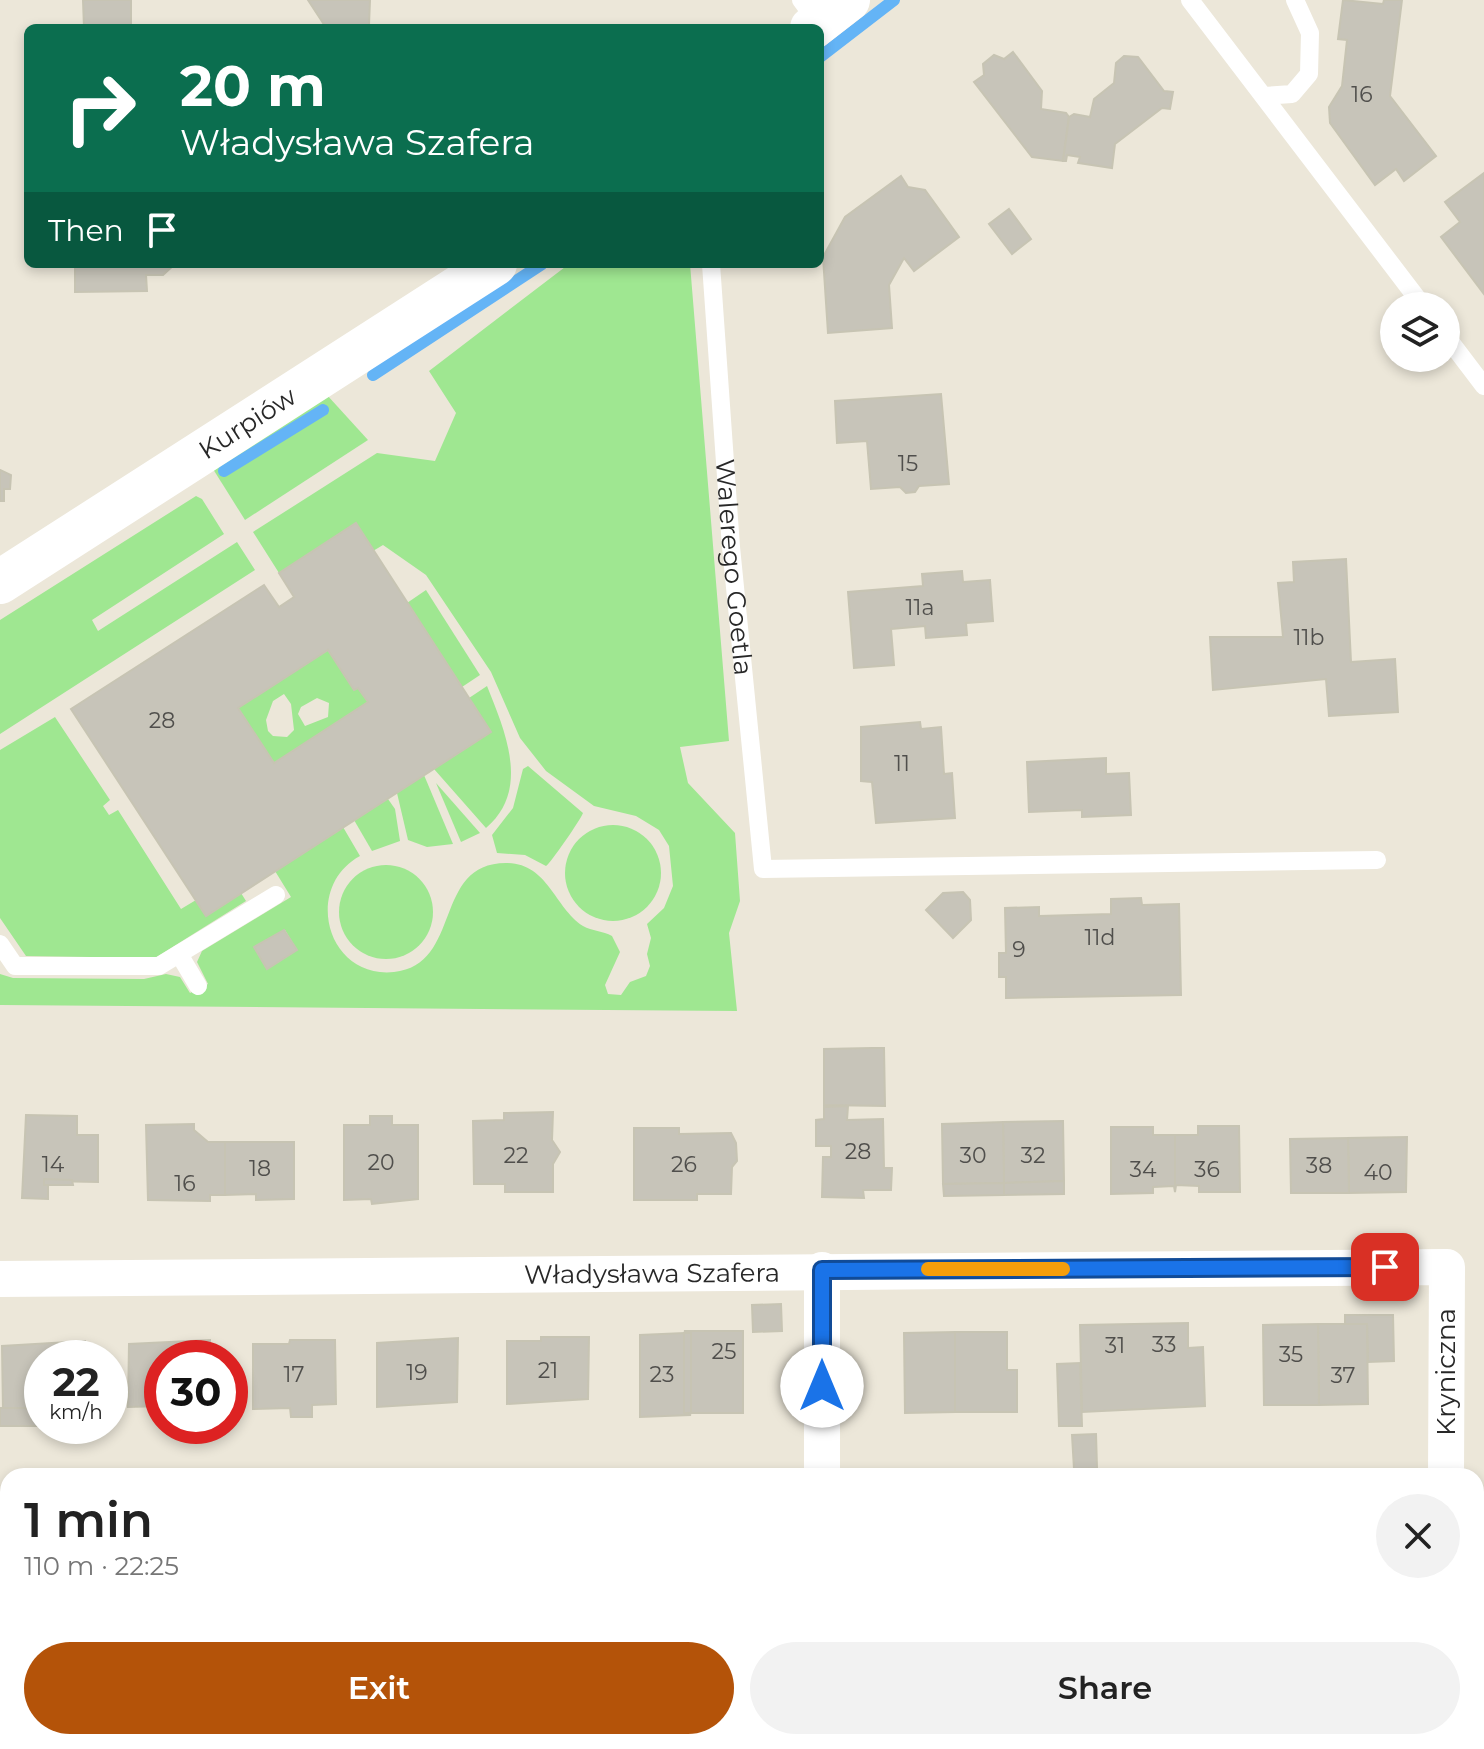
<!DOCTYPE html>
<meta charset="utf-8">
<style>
body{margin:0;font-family:Montserrat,sans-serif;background:#f2f2f2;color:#222;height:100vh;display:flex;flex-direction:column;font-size:30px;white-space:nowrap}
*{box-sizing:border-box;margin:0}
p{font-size:26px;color:#767676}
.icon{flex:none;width:44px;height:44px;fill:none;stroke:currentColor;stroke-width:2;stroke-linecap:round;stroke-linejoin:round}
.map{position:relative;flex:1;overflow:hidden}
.panel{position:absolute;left:0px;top:1468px;width:1484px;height:282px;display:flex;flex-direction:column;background:#fff;border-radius:24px 24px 0 0;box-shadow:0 4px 12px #0003}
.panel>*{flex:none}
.hud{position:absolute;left:24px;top:24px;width:800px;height:244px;border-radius:12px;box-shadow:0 4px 12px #0003;background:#0b6e4f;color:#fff;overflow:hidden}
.controls{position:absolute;left:1380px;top:292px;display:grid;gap:16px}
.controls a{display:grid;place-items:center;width:80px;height:80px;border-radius:50%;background:#fff;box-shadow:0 4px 12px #0003;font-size:40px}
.speed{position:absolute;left:24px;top:1340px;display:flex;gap:16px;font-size:40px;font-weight:700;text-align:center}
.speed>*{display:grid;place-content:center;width:104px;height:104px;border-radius:50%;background:#fff;box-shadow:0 4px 12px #0003;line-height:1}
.speed small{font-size:20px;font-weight:400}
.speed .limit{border:12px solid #d22;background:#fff;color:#111}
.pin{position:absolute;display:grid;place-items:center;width:68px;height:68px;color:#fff;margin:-34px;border-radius:16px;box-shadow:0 4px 12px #0006}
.me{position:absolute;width:88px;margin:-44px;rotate:0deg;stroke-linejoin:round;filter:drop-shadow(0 0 6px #0008)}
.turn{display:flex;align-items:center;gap:28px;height:168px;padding:0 24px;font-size:36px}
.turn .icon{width:104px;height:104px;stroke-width:2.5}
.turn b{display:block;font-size:56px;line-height:68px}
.then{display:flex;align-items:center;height:76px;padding:0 24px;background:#0003;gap:16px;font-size:30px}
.round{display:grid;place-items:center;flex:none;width:84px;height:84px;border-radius:42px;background:#f2f2f2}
.overview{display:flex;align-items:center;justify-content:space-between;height:136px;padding:0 24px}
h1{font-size:48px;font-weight:600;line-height:60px}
.action{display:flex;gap:16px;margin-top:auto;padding:16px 24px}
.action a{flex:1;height:92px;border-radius:48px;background:#b45309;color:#fff;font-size:32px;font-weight:600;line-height:92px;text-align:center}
.action a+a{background:#f2f2f2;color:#222}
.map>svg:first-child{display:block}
</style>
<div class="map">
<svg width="1484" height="1749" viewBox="0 0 1484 1749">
<rect width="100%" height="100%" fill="#ece7d9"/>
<g fill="#9fe791" fill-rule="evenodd">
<path d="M 569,264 L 690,264 L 729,741 L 680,747 L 688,783 L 735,833 L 740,901 L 729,933 L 737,1011 L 0,1005 L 0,974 L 13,978 L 144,979 L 166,974 L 180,977 L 190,993 L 208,984 L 197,962 L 202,951 L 291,897 L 275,871 L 343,827 L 360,856 C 303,887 326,979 394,972 C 463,965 432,863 506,863 C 548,863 554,907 583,926 C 592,931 603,931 612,936 L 620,952 L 605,985 L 608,994 L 621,995 L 630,982 L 646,976 L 650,966 L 647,954 L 651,938 L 647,924 L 664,908 L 673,886 L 669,846 L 659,830 L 636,816 L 594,806 L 546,771 L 520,738 L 491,672 L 426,575 L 383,545 L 373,551 L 356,524 L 279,573 L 253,532 L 377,453 L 435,461 L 456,413 L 429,371 ZM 285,930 L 297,950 L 266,968 L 255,947 Z"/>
<path d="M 327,395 L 368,440 L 245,520 L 213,469 Z"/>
<path d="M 196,496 L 202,499 L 224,534 L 92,620 L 98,631 L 237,542 L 255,570 L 0,734 L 0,620 Z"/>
<path d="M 426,590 L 480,675 L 462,687 L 407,603 Z"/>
<path d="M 328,650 L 354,689 L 358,688 L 368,702 L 274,763 L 238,708 ZM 284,694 L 291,704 L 294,730 L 287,737 L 273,736 L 268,731 L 266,720 L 273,701 ZM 317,698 L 329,703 L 328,717 L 305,726 L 298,714 L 301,707 Z"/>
<path d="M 487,686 C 505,731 531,790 486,828 L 434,769 L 491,732 L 469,698 Z"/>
<path d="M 55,717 L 110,800 L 103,806 L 109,815 L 118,810 L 181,909 L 196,900 L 206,916 L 241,893 L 246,901 L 155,958 L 26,956 L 0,918 L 0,750 Z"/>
<path d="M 528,766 L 583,813 C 581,819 550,864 546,866 L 525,855 L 497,853 L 492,835 L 513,808 L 523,769 Z"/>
<path d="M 424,775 L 453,844 L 427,847 L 408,840 L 397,793 Z"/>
<path d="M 436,783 L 480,833 L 461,842 Z"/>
<path d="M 388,799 L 395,809 L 400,841 L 372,851 L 354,820 Z"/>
<circle cx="613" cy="873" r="48"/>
<circle cx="386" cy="912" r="47"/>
</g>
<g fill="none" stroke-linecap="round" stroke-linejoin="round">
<g stroke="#64b4f6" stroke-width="12">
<path d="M 820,57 L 894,0"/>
<path d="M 373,375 L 542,264"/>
<path d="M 224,471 L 323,410"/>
</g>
</g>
<g fill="#c7c4b9" stroke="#c7c4b3" stroke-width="2" fill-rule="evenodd">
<path d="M 83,0 L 131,0 L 131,28 L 84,28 Z"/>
<path d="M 308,0 L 370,0 L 369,25 L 325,26 Z"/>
<path d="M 1343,0 L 1383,4 L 1384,0 L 1402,0 L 1390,96 L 1436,156 L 1404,181 L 1396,169 L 1375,185 L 1330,123 L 1329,107 L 1342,86 L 1347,40 L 1338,39 Z"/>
<path d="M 1013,52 L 1042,91 L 1041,109 L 1066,113 L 1069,117 L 1063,161 L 1032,157 L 974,82 L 984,75 L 983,64 L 994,55 L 1004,59 Z"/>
<path d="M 1124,56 L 1138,57 L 1164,91 L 1173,92 L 1170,109 L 1162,108 L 1115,144 L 1112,168 L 1078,163 L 1080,157 L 1067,155 L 1066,161 L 1063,161 L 1069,117 L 1074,114 L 1090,117 L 1094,99 L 1114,83 L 1116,63 Z"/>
<path d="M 1484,173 L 1484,294 L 1441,237 L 1460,222 L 1445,202 Z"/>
<path d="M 901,176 L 908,187 L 925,190 L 959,237 L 914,271 L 904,258 L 889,285 L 892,328 L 828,333 L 823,257 L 845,217 Z"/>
<path d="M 1009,209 L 1031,239 L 1012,254 L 989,224 Z"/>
<path d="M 75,264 L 175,264 L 163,275 L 146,275 L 147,291 L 75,292 Z"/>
<path d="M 941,394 L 949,484 L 919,486 L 915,492 L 906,493 L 900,487 L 871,489 L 867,441 L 837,443 L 835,401 Z"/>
<path d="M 0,470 L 11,475 L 10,489 L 4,489 L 4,501 L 0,501 Z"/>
<path d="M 356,523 L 491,732 L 206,916 L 71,709 L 264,585 L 279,607 L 294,597 L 279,573 ZM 328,650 L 354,690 L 358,688 L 368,702 L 274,763 L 238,708 Z"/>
<path d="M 1346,559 L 1351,662 L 1395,659 L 1398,712 L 1329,716 L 1326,679 L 1213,690 L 1210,637 L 1283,637 L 1278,583 L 1294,582 L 1293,562 Z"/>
<path d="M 962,571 L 963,582 L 990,580 L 993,621 L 966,623 L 967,635 L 926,638 L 925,626 L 891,629 L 894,665 L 854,668 L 848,592 L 923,586 L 922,574 Z"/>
<path d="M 920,722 L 921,729 L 941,727 L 944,774 L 952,773 L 955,818 L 876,823 L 872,782 L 861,781 L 861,727 Z"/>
<path d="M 1106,758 L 1106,774 L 1129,773 L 1131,815 L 1082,817 L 1082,810 L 1029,812 L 1027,762 Z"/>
<path d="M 963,892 L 970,900 L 971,920 L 953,938 L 926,910 L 943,893 Z"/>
<path d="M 1141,898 L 1142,905 L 1179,904 L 1181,995 L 1006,998 L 1006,977 L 999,977 L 999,953 L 1006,953 L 1005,908 L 1039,907 L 1039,916 L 1111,914 L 1111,899 Z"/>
<path d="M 284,930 L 297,950 L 267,969 L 254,947 Z"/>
<path d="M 872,1048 L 884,1048 L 885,1106 L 824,1105 L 824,1049 Z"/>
<path d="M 848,1106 L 847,1120 L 883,1119 L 884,1168 L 892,1168 L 891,1190 L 863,1190 L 864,1198 L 822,1197 L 823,1157 L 831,1157 L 831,1146 L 816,1146 L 816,1120 L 824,1119 L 824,1107 Z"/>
<path d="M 553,1112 L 552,1140 L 560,1152 L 553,1164 L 553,1192 L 505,1192 L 505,1184 L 474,1184 L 473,1121 L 504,1120 L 504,1113 Z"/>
<path d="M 26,1115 L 77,1116 L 77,1135 L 98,1135 L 98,1182 L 48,1181 L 48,1199 L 22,1198 Z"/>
<path d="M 370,1116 L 392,1116 L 392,1125 L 418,1125 L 418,1199 L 372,1204 L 371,1199 L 344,1200 L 344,1125 L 370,1125 Z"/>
<path d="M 1063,1121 L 1064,1181 L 1004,1183 L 1003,1122 Z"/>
<path d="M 1003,1122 L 1004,1183 L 943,1184 L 942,1124 Z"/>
<path d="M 194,1124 L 194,1130 L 208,1142 L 225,1142 L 225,1195 L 210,1195 L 210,1201 L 148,1200 L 146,1125 Z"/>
<path d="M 1198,1126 L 1239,1126 L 1240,1192 L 1199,1192 L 1199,1186 L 1176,1185 L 1175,1192 L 1175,1135 L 1198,1135 Z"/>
<path d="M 1111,1127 L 1153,1127 L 1153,1135 L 1175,1135 L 1175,1192 L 1174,1186 L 1153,1187 L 1153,1193 L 1111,1194 Z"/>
<path d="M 634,1128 L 679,1128 L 679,1134 L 731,1133 L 736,1143 L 737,1161 L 732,1167 L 731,1194 L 697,1194 L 697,1200 L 634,1200 Z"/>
<path d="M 1407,1137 L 1406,1192 L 1349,1193 L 1348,1138 Z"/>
<path d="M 1348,1138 L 1349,1193 L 1291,1193 L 1290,1139 Z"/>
<path d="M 225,1142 L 294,1142 L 294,1199 L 256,1200 L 256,1194 L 225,1195 Z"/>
<path d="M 44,1179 L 72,1180 L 73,1185 L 44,1185 Z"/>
<path d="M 1064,1181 L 1064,1194 L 1004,1195 L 1004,1183 Z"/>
<path d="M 1004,1183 L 1004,1195 L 944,1196 L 943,1184 Z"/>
<path d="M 781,1304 L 782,1331 L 753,1332 L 752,1305 Z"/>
<path d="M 1345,1315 L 1393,1315 L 1394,1361 L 1368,1362 L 1367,1324 L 1345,1324 Z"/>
<path d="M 1188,1323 L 1188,1348 L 1203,1347 L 1205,1406 L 1082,1412 L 1080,1325 Z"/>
<path d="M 1318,1324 L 1367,1324 L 1368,1404 L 1319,1405 Z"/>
<path d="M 1318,1324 L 1319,1405 L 1264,1405 L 1263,1325 Z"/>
<path d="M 684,1331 L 743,1331 L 743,1413 L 691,1413 L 691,1333 Z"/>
<path d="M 955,1332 L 1007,1332 L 1007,1370 L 1017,1370 L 1017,1412 L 955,1412 Z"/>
<path d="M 955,1332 L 955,1412 L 905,1413 L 904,1333 Z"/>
<rect x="684" y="1333" width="7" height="80"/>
<path d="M 684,1333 L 684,1413 L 691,1415 L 640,1417 L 640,1335 Z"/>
<path d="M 541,1337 L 589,1337 L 588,1399 L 507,1404 L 507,1341 L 541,1341 Z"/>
<path d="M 458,1338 L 457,1402 L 377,1407 L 377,1343 Z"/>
<path d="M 210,1340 L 210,1358 L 162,1358 L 162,1406 L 128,1407 L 129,1344 Z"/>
<path d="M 290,1340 L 335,1340 L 336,1404 L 312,1405 L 312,1417 L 291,1417 L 290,1408 L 253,1409 L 253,1344 L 289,1344 Z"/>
<path d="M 85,1341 L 85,1358 L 42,1358 L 42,1410 L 3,1410 L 2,1346 Z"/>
<path d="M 1080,1363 L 1082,1426 L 1059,1426 L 1057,1364 Z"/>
<rect x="0" y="1408" width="37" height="18"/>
<path d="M 1096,1434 L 1097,1468 L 1074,1469 L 1072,1435 Z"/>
<path d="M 1,1684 L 8,1684 L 8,1742 L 14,1742 L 14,1749 L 0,1749 Z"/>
<rect x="14" y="1742" width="36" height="7"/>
<rect x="123" y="1742" width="57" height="7"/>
<path d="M 219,1742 L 291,1742 L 291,1749 L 221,1749 Z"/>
<rect x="330" y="1742" width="37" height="7"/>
<rect x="367" y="1742" width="37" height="7"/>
<rect x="451" y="1742" width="37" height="7"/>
<rect x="488" y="1742" width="37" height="7"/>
<rect x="697" y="1742" width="74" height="7"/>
<rect x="903" y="1742" width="56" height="7"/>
<rect x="959" y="1742" width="55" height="7"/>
<rect x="1084" y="1742" width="57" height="7"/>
<path d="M 1141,1742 L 1207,1742 L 1207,1746 L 1141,1749 Z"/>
<rect x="1261" y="1742" width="56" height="7"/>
<path d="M 1317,1742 L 1373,1742 L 1374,1749 L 1317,1749 Z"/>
</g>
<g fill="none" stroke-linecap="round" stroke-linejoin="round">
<g stroke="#fff" stroke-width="18">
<path d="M 801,0 L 818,23"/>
<path d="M 1190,0 L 1423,306"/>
<path d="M 1264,96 L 1292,94 L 1309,74 L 1310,33 L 1295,0"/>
<path id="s1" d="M 711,264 L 731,547 L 763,869 L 1377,860"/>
<path d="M 1446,336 L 1484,386"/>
<path d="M 0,944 L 15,966 L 159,966 L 276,895"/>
<path d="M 179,954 L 198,986"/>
</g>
<g stroke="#fff" stroke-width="36">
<path d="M 822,1270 L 822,1476"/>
<path id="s2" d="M 0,1279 L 1447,1267 L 1446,1476"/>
<path d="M 822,1742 L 822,1749"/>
<path d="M 1445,1749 L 1445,1742"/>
</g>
<g stroke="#fff" stroke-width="44">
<path d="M 812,28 L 848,0"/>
<path id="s3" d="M 0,582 L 495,264"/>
</g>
</g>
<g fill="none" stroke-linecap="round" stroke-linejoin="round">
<defs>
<path id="route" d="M 822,1386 L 822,1270 L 1385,1267"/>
</defs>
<use href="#route" stroke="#114b97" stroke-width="20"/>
<use href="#route" stroke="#1a73e8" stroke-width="14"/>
<path stroke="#f59e0b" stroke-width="14" d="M 928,1269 L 1063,1269"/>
</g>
<g text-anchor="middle" stroke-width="6" stroke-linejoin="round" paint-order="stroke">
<g font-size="22" fill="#504f4c">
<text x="1362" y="102">16</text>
<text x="908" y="471">15</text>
<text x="920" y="615">11a</text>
<text x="1309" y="645">11b</text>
<text x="162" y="728">28</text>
<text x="902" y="771">11</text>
<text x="1100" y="945">11d</text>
<text x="1019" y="957">9</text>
<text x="858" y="1159">28</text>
<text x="516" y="1163">22</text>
<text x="973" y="1163">30</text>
<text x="1033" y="1163">32</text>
<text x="381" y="1170">20</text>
<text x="53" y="1172">14</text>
<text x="684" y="1172">26</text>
<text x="1319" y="1173">38</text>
<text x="260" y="1176">18</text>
<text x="1143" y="1177">34</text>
<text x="1207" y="1177">36</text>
<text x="1378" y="1180">40</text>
<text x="185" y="1191">16</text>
<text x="1164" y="1352">33</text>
<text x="1115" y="1353">31</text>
<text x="724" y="1359">25</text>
<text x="1291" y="1362">35</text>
<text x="548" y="1378">21</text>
<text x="417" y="1380">19</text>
<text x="294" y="1382">17</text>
<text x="662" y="1382">23</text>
<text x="1343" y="1383">37</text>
</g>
<g font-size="26" fill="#282828" stroke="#fff">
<text dy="9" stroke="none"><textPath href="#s3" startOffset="294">Kurpiów</textPath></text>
<text dy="9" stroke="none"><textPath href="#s1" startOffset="304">Walerego Goetla</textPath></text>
<text dy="9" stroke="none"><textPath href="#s2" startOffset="652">Władysława Szafera</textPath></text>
<text transform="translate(1446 1372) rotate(-90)" y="9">Kryniczna</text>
</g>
</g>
</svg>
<div class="controls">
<a><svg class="icon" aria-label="layers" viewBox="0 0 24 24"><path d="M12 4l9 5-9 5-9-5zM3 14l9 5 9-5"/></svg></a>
</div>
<div class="speed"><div>22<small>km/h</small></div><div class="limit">30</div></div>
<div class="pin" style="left:1385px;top:1267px;background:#d93025"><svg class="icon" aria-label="arrive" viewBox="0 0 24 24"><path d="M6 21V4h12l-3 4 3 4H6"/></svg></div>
<svg class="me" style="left:822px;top:1386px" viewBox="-20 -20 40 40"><circle r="19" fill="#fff"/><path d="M0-13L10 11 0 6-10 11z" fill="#1a73e8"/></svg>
<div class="hud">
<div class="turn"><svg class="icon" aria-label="right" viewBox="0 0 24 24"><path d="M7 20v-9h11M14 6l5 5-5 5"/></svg><div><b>20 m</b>Władysława Szafera</div></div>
<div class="then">Then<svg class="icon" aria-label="arrive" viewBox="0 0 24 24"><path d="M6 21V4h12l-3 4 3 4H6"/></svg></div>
</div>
<section class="panel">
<div class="overview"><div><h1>1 min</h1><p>110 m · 22:25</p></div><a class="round"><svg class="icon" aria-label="close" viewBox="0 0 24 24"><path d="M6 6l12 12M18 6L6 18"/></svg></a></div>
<div class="action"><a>Exit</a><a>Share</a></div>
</section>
</div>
